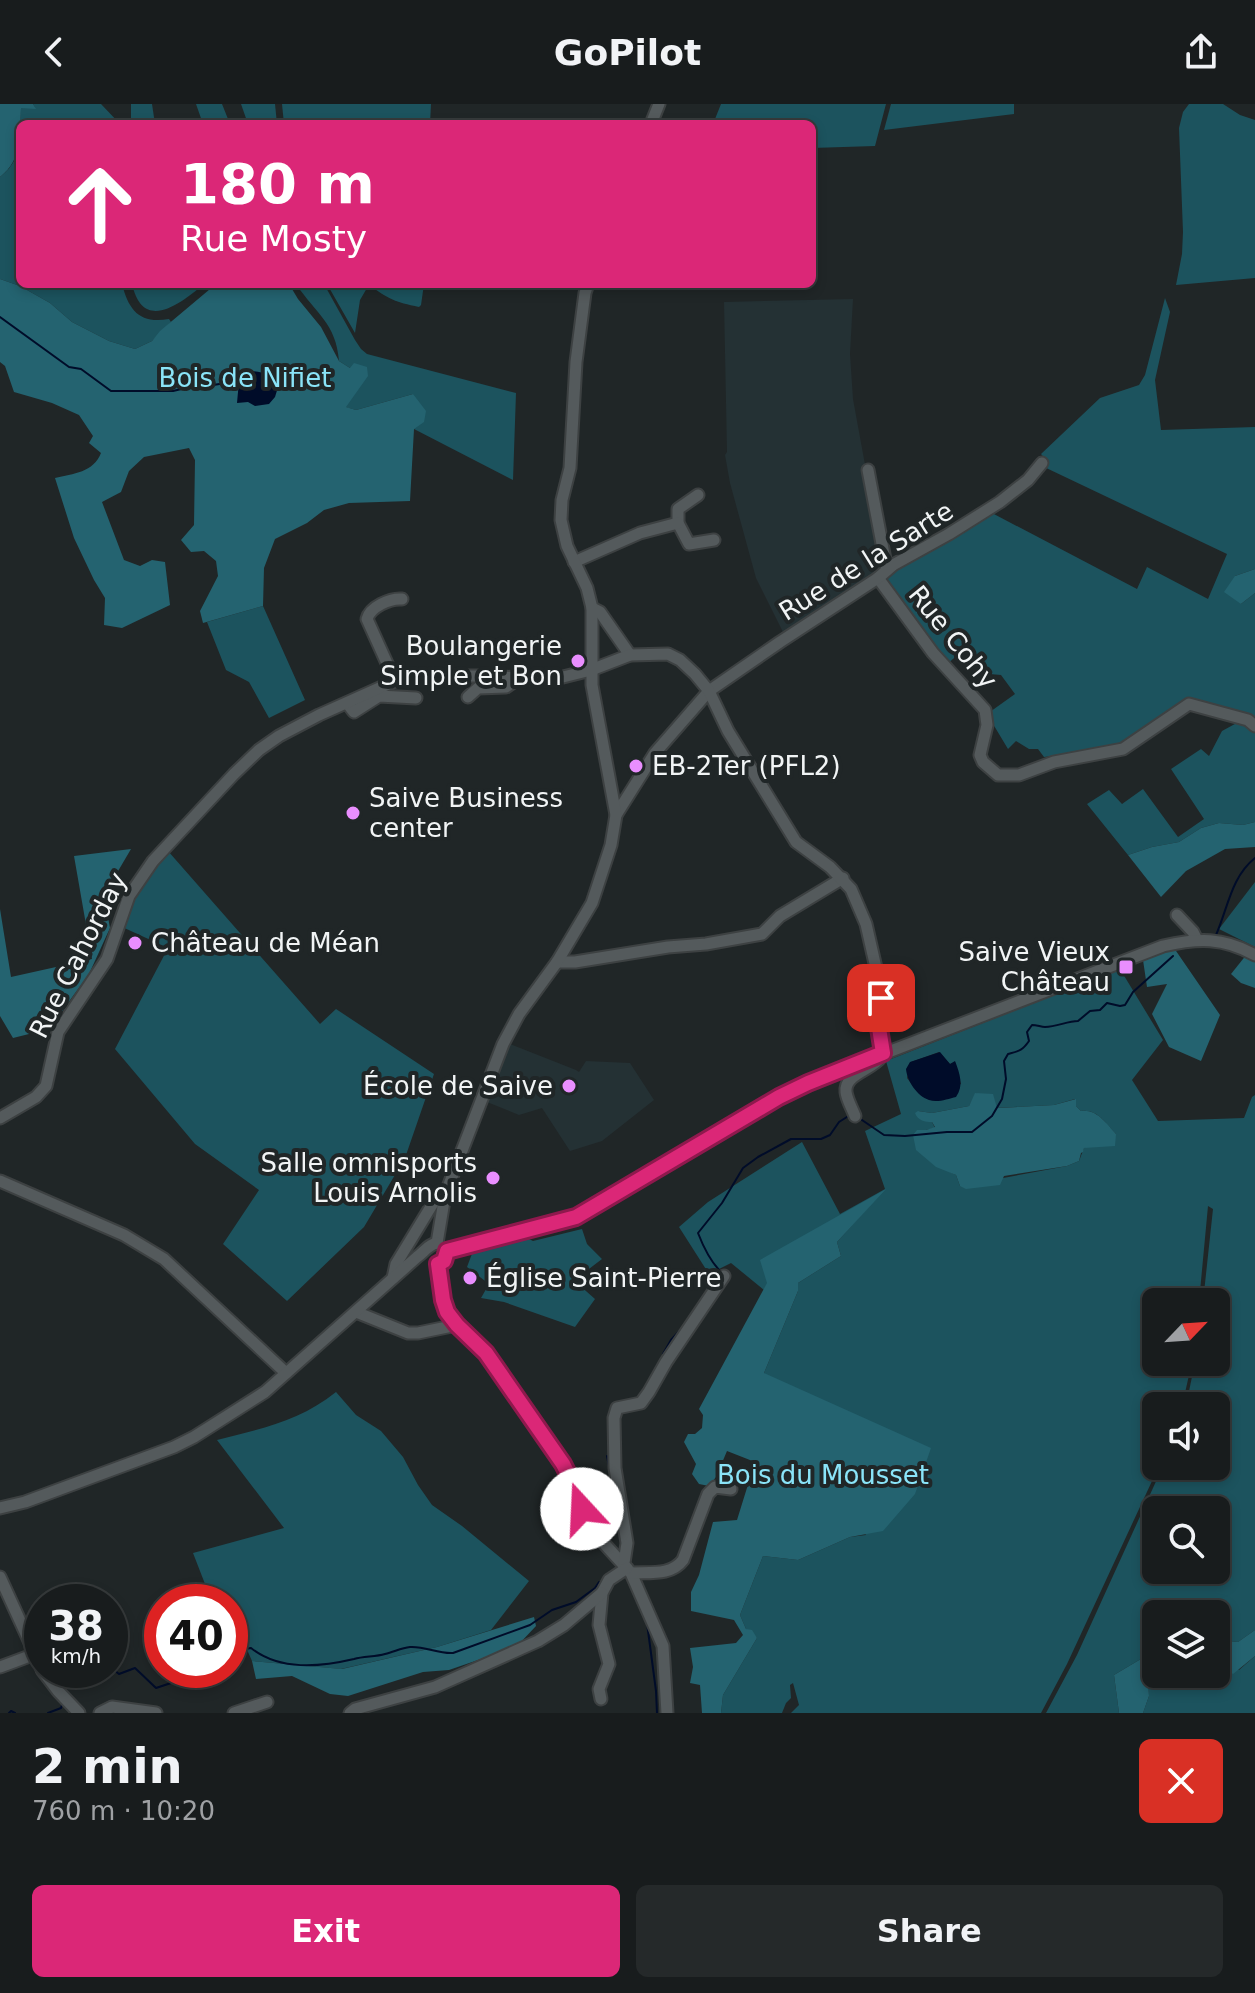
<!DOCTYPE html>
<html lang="en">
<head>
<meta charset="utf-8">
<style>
  body { margin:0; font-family:"DejaVu Sans",sans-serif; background:#25292a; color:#f1f3f6; height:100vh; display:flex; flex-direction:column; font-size:30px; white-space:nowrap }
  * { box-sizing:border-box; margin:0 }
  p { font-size:26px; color:#9fa1a4 }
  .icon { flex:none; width:44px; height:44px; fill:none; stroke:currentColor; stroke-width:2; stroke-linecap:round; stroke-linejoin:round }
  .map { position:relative; height:1609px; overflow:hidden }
  .sheet { display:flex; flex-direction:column; background:#181c1d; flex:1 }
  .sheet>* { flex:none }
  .hud { position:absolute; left:16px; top:16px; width:800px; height:168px; border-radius:12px; box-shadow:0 4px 12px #0003,0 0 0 2px #363a3b; background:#db2777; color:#fff; overflow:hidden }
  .needle { width:52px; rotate:65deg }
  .tools { position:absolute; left:1142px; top:1184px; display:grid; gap:16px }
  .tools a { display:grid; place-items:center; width:88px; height:88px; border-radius:12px; background:#181c1d; box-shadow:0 4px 12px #0003,0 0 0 2px #363a3b; font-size:40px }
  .speed { position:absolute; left:24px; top:1480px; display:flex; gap:16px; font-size:40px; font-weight:700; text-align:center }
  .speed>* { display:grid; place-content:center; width:104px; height:104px; border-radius:50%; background:#181c1d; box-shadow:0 4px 12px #0003,0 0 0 2px #363a3b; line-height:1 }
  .speed small { font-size:20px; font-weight:400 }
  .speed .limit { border:12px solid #d22; background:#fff; color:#111 }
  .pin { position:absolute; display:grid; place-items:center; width:68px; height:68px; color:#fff; margin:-34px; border-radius:16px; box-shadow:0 4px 12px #0006 }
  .me { position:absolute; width:88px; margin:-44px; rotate:340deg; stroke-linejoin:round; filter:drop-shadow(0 0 6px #0008) }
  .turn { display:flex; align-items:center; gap:28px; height:168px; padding:0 32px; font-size:36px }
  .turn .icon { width:104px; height:104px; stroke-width:2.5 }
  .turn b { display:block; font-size:56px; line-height:68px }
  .round { display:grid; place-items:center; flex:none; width:84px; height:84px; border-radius:12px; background:#25292a }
  .summary { display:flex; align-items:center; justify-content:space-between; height:136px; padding:0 32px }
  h1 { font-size:48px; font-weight:700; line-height:60px }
  .button { display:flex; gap:16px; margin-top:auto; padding:16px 32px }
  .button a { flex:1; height:92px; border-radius:12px; background:#db2777; color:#fff; font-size:32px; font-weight:700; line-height:92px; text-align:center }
  .button a+a { background:#25292a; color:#f1f3f6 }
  header { display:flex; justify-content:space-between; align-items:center; height:104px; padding:0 32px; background:#181c1d; font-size:36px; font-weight:700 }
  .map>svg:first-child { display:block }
  .built { fill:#243134 }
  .green { fill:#1c535e; fill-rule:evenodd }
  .forest { fill:#246370 }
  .water { fill:#000c29 }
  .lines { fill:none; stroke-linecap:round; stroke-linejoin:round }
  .stream { stroke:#000c29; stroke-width:2 }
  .minor-casing { stroke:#3d4142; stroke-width:15 }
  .minor { stroke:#545a5c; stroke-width:11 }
  .route-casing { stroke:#8e194d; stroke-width:20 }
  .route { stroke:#db2777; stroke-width:14 }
  .poi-dot { fill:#e98efe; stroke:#202627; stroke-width:3 }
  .labels { text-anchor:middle; stroke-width:8; stroke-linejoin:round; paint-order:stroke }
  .park-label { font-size:26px; fill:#8ae4f8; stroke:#202627 }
  .street-label { font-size:26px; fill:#f1f4f5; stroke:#202627 }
  .poi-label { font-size:26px; fill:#f1f4f5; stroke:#202627; text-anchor:end }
</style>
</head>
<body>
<header><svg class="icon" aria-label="back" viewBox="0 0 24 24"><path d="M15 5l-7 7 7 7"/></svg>GoPilot<svg class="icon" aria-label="share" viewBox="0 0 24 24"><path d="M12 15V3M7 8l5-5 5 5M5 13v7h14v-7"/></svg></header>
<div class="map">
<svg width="1255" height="1609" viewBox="0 0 1255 1609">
  <rect width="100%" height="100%" fill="#202627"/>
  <g class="built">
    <path d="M853,195L850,250L853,295L883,459L882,468L784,530L756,474L730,379L725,351L727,348L724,198Z"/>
    <path d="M510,940L576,966L579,968L586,957L630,959L654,996L602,1037L570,1047L542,1004L519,1011L487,998Z"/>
  </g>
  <g class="green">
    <path d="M33,0H101L120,20H21V4H35Z"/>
    <path d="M131,0H152L155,20H131Z"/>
    <path d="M196,0H222L230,20H203Z"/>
    <path d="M241,0H275L277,20H248Z"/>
    <path d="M282,0H431L430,20H284Z"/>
    <path d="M721,0H886L875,42L812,44V20H713Z"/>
    <path d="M891,0H1014V10L884,26Z"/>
    <path d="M1189,0H1223L1240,11L1255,16V174L1176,181L1182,150L1183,128L1179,24L1183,8Z"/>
    <path d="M20,35V180H122C129,207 140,220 169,215L171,218L152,237L135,245L109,237L72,218L50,199L20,182L0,175V73C14,62 18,51 20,35Z"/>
    <path d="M132,180H204C180,200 143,229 132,180Z"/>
    <path d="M296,180H324L355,236L361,245L367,250L516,289L513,376L414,325L413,290L356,306L345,303L350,264L339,257C336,219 316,210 296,180Z"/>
    <path d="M327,180H362L367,184L360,196L355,229Z"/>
    <path d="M368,180H424L421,201L419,203C395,198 388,195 368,180Z"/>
    <path d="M1165,194L1170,208L1155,276L1161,326L1255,323V465L1235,472L1241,500L1255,489V718L1243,721L1219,719L1201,724L1179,738L1152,743L1128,751L1087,700L1109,686L1122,700L1143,685L1178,733L1204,715L1171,665L1201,645L1209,652L1222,627L1244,615L1193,602L1123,642L1113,645L1044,653L1038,645H1029L1016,637L1008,645L987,610L1015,590L1001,571L990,570L966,544L947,560L886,478V474L890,469L992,409L1137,485L1147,463L1208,495L1227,450L1042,362L1047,357L1041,350L1100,294L1139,281L1145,271Z"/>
    <path d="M263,502L305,596L269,614L249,578L226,566L207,518Z"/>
    <path d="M168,747L320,920L336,905L434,970L405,1054L364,1123L287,1197L223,1140L259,1086L195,1040L115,945L168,844L120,822C133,795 147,768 168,747Z"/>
    <path d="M1255,778V843L1219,825Z"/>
    <path d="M1120,865L1163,936L1132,976L1158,1017L1244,1014L1252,993L1255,991V1526L1238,1538L1216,1536V1510H1156V1546L1114,1571L1119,1609H1046L1077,1551L1163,1362H1216V1302H1186L1195,1258H1216V1198H1203L1213,1105L1208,1102L1199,1198H1156V1258H1192L1182,1302H1156V1362H1159L1067,1560L1041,1609H791L799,1601L793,1579L790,1581L791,1594L786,1599L782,1609H721L723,1591L757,1534L746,1525L740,1511L763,1452L798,1456L850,1433L866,1431L764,1269L798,1187V1179L841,1152L837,1138L883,1087L768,1179L764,1186L731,1159L709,1170L679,1123L708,1098L802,1038L840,1110L885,1085L865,1027L901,1010L886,957ZM939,948L950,960L955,958L961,980L917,987L907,974L911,958ZM976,989L996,1004L1054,1001L1075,995L1076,1002L1081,1007C1098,1005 1105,1019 1116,1030L1084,1044L1079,1057L1067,1062L960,1082L956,1071L948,1067L918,1026H926L935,1024L932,1018L918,1007L932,1009L969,1002ZM1156,1406H1216V1466H1156Z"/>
    <path d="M582,1125L587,1140L602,1155L585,1168L578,1180L595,1195L575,1223L504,1198L481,1194L489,1180L467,1163L473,1147L527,1134L533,1137Z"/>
    <path d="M336,1288L356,1311L381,1327L403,1353L418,1381L432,1401L462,1422L529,1477L491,1526L437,1543L341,1565L252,1557L241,1532L230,1535V1498H212L193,1449L284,1424L217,1336C261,1325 300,1317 336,1288Z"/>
    <path d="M1218,1550L1239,1566L1255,1552V1609H1143L1149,1592L1148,1574L1156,1569V1570H1216V1551Z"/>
  </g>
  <g class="forest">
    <path d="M0,0H33L36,5L21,4C20,30 23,55 0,73Z"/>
    <path d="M0,175L20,182L50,199L72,218L109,237L135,245L152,237L160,227L216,180H289L298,195L321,223L339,257L350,264L354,259L367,263L368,272L346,303L356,306L413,290L426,307L424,318L414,325L410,397L349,399L324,406L307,419L275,435L264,464L263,502L203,519L200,507L218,472L216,457L204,447L191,448L181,436L194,421L195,356L189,344L144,353L129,367L121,388L102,398L124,456L140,462L152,456L165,458L170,501L122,524L104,521L105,494L94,476L74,434L55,374C73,370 94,368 101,349L89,339L93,332L79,311L52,299L14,288L5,262L0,258Z"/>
    <path d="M1255,465V489L1241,500L1224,488L1235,472Z"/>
    <path d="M1255,718V743L1225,745L1186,767L1161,793L1128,751L1152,743L1179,738L1201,724L1219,719L1243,721Z"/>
    <path d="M131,745L104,791L110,824L89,870L49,925L13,934L0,912V805L11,873L92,855L74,752Z"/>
    <path d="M1174,844L1220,911L1201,957L1169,943L1152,910L1167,880L1147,883L1143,856Z"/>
    <path d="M1247,850L1255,855V884L1241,879L1231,870Z"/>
    <path d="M975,989L993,990L997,1004L1054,1001L1076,995V1002L1081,1007C1097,1005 1105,1018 1116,1030L1115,1042L1084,1044L1083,1048L1081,1049L1079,1057L1067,1062L1004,1072L1000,1081L966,1085L960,1082L956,1071L936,1063L916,1046L913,1031L917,1026H926L935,1023L932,1018C925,1018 918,1017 915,1009L918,1007L932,1009L969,1002Z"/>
    <path d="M886,1085L837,1138L841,1152L798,1179V1187L764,1269L931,1344L915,1390L883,1427L850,1433L798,1456L763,1452L740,1511L746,1525L752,1526L757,1534L723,1591L721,1609H702L700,1581L690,1579L693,1563L690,1544L736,1539L743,1531L734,1516L691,1507V1488L699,1471L713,1418L737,1416L755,1358L727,1347L716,1373L709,1382L699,1380L692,1370L696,1360L684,1338L688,1330H695L702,1324L703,1311L699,1305L767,1179L760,1156Z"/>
    <path d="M534,1513L536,1522L519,1540L478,1556L449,1566L423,1568L348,1592L330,1590L292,1572L256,1575L252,1557L342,1565L437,1543Z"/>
    <path d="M1255,1526V1552L1233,1570L1224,1562L1226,1557L1218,1550L1216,1551V1536L1238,1538Z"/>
    <path d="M1156,1546V1569L1148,1575L1149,1592L1143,1609H1119L1114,1571Z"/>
  </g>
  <g class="water">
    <path d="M250,267C263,268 271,270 279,280L275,293L269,300L255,302L248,298L237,299L239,277Z"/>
    <path d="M940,948L950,960L955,957C960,970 964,982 956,993C948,995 937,999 929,996C917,992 907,977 906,965L910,958Z"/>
  </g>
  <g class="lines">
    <g class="stream">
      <path d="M0,213L69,263L81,265L111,287H173L194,282L213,281L239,277"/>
      <path d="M1216,831C1228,804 1231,773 1255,754"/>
      <path d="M859,1014L884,1031L905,1032L947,1028H972L992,1012L1002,995L1006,975L1004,957L1008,950C1019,947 1022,947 1029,937L1027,928L1032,921C1037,921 1041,923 1045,923C1057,923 1067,917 1078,917L1090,907L1100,906L1107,899L1120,902L1125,901L1133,888L1173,852"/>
      <path d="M719,1171V1166C710,1156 703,1142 698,1129L722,1099L743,1064L758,1053L791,1035H821L830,1031L839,1018L850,1011"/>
      <path d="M663,1250L671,1236L684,1222"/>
      <path d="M607,1352L610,1367"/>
      <path d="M605,1432L616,1414V1408"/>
      <path d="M647,1519L656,1587L657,1609"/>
      <path d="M230,1547L251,1544C280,1567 320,1563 354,1555C364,1552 375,1553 385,1550C394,1548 401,1544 410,1543C425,1542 438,1550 453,1549L530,1521L552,1506L576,1498L595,1484L599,1478"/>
      <path d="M110,1563L119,1570L135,1564L156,1584L180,1576L188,1581L216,1571L217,1566"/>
      <path d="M76,1566L93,1577L105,1566"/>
      <path d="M9,1609L11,1607L15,1609"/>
      <path d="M48,1609L61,1604L62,1601"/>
    </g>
    <defs>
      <g id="minor">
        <path d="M651,20L659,0"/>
        <path d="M868,366L887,466"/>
        <path d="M698,391L678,405V419L689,440L714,436"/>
        <path d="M574,458L640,429L678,419"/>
        <path d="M878,474L933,549L985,606L987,621L980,651L983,658L998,671H1019L1054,658L1123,645L1189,600L1248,616L1255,622"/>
        <path d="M592,504L600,508L630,551"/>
        <path d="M395,577L367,515C370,503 390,494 402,495"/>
        <path d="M468,593L478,584L506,583L519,574"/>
        <path d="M347,599L354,608L379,592L416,594"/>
        <path d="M616,711L655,649L709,587L780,538L878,474L893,461L949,430L1000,398L1028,376L1042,359"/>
        <path d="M1177,811L1193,828L1197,836"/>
        <path d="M557,858H575L668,843L706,840L762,830L780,812L843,774"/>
        <path d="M855,1012C852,1004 847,996 846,988C844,970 872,966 881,953"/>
        <path d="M0,1014L36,993L46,982L58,928L107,855L129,792L153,757L234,670L259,646L279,632L319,611L395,577L450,572H486L551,576L591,566L630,551L668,550L680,556L695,570L709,587L728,627L796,738L830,763L851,785L866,820L879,877L881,894L879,924L883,949"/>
        <path d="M0,1077L124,1131L164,1155L286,1269"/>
        <path d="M437,1139L445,1091L503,940L519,910L557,858L592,799L611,741L616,711L592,581V504L587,484L567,442L561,416L562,396L570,364L576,258L585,189L588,180"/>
        <path d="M447,1147L576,1113L762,1003L808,979L1163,842C1198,834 1223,833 1255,851"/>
        <path d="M438,1160L443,1196L447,1208L457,1221L486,1249L563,1360L576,1386L589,1423L631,1469L663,1542L667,1609"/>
        <path d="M393,1174L396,1160L435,1096L445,1091"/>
        <path d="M356,1208L408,1229H418L457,1221"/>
        <path d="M0,1404L25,1398L174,1343L194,1333L265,1288L417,1153C424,1148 429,1140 437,1139"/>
        <path d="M624,1459L627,1439L615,1364L614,1314L617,1304L641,1299L649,1288L666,1258L724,1172"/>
        <path d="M631,1469C650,1468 671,1472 683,1456L708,1390L715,1383L731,1385"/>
        <path d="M0,1473L42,1565"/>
        <path d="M0,1563L35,1550"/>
        <path d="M42,1566L58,1587L79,1609"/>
        <path d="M601,1595L599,1585L609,1560L599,1521L602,1489L609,1476L627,1464"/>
        <path d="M100,1609L112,1603L156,1609"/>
        <path d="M234,1609L267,1598"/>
        <path d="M350,1609L355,1605L435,1583L538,1537L564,1521L602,1489"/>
      </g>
    </defs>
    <use href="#minor" class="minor-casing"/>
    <use href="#minor" class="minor"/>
  </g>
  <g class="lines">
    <defs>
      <path id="route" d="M582,1405L576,1386L563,1360L486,1249L457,1221L447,1208L443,1196L438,1160L444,1157L447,1147L576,1113L779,993L808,979L883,949L879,924L881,894"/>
    </defs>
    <use href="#route" class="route-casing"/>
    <use href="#route" class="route"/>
  </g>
  <g class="poi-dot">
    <circle cx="578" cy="557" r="8"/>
    <circle cx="636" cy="662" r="8"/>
    <circle cx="353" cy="709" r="8"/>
    <circle cx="135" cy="839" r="8"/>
    <rect x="1118" y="855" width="16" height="16" rx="4"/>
    <circle cx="569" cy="982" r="8"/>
    <circle cx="493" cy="1074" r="8"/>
    <circle cx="470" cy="1174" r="8"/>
  </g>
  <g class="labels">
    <g class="park-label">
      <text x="245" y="283">Bois de Nifiet</text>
      <text x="823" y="1380">Bois du Mousset</text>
    </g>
    <g class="street-label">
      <text transform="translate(866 457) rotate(-32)" y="9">Rue de la Sarte</text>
      <text transform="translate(953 533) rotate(51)" y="9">Rue Cohy</text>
      <text transform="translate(78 851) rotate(-63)" y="9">Rue Cahorday</text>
    </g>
    <g class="poi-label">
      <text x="562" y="551">Boulangerie<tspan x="562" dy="30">Simple et Bon</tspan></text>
      <text x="652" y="671" text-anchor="start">EB-2Ter (PFL2)</text>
      <text x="369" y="703" text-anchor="start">Saive Business<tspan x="369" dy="30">center</tspan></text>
      <text x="151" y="848" text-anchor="start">Château de Méan</text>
      <text x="1110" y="857">Saive Vieux<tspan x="1110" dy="30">Château</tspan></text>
      <text x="553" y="991">École de Saive</text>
      <text x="477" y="1068">Salle omnisports<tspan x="477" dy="30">Louis Arnolis</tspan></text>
      <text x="486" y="1183" text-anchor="start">Église Saint-Pierre</text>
    </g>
  </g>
</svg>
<div class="tools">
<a><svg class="needle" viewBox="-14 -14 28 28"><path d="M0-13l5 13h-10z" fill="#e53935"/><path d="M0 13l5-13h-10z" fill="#9fa1a4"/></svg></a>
<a><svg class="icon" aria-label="sound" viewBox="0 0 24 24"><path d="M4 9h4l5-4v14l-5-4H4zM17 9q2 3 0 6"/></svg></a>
<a><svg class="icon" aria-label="search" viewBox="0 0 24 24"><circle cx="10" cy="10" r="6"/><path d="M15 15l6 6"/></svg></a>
<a><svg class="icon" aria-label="layers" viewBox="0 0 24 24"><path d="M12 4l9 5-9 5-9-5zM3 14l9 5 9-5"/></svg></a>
</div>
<div class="speed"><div>38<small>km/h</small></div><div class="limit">40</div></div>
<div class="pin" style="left:881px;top:894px;background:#d93025"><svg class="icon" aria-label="arrive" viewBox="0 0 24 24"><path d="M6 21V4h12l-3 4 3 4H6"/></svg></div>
<svg class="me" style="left:582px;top:1405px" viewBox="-20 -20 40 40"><circle r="19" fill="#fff"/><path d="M0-13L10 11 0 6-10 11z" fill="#db2777"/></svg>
<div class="hud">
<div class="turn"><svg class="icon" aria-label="ahead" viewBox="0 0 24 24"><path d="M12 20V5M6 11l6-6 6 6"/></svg><div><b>180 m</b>Rue Mosty</div></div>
</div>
</div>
<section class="sheet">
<div class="summary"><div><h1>2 min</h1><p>760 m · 10:20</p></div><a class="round" style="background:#d93025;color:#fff"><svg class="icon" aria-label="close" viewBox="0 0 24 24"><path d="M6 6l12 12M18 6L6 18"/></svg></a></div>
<div class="button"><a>Exit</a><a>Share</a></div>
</section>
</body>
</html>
